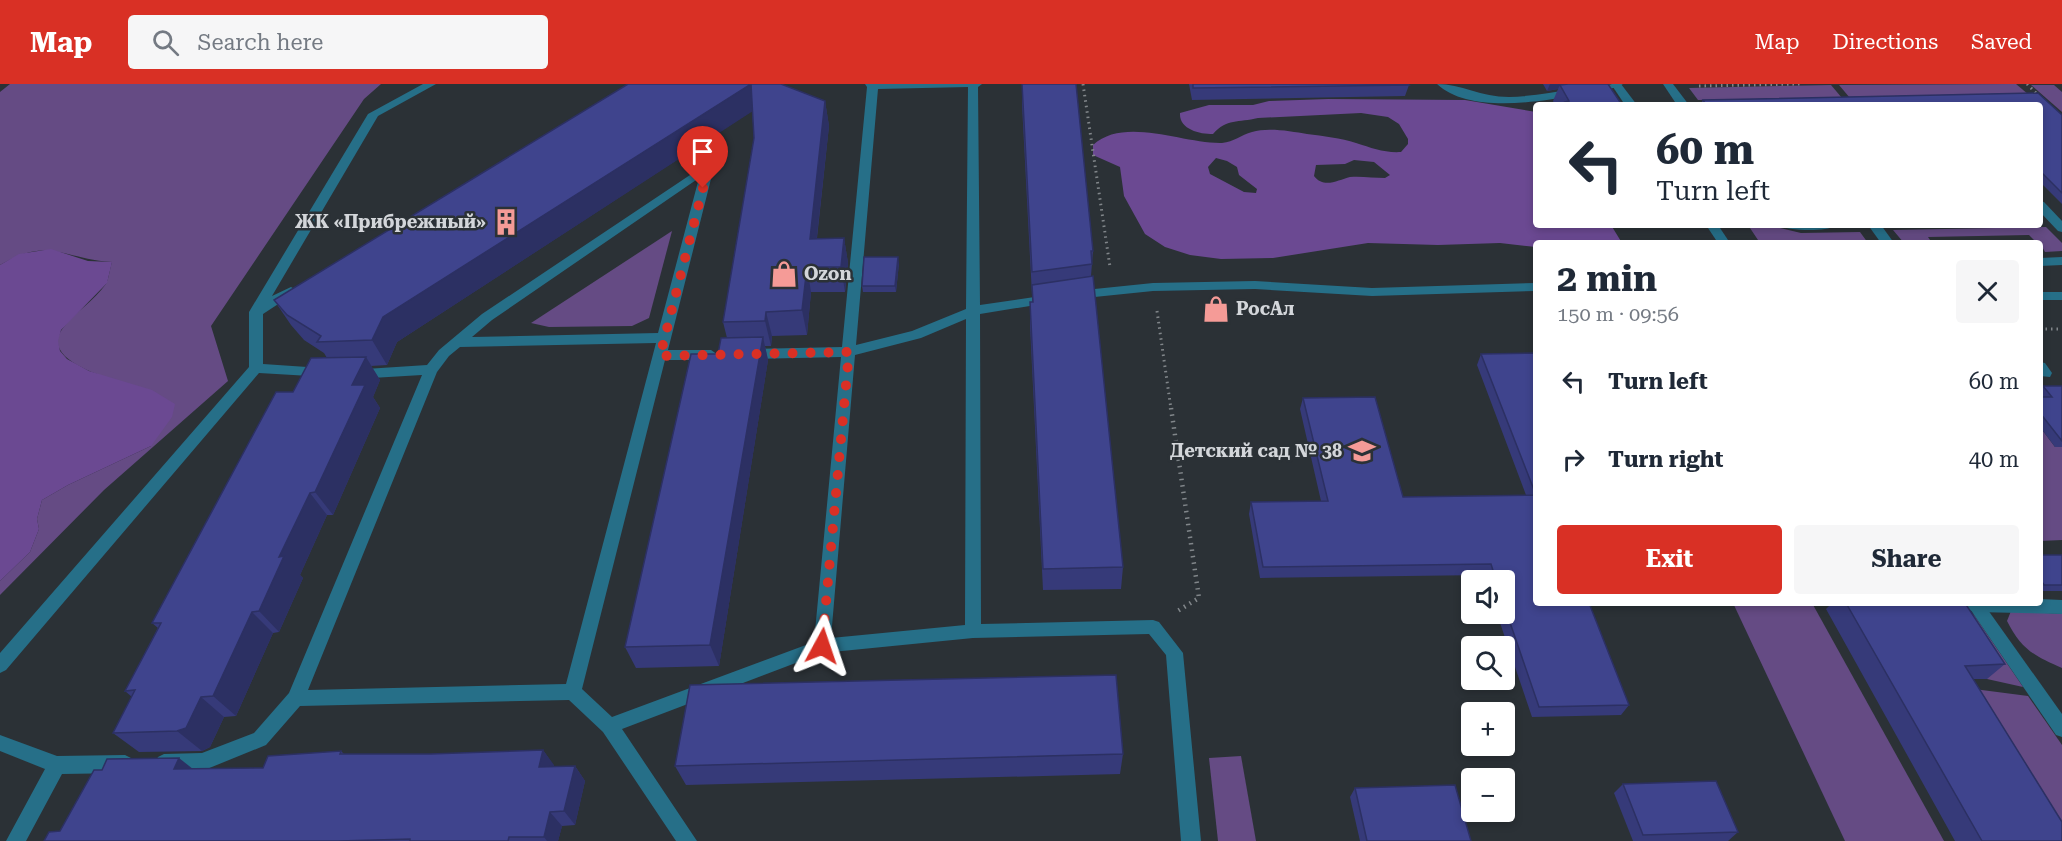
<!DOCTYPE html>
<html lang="en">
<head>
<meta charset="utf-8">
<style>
  body { margin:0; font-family:"Roboto Serif",serif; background:#f6f6f7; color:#1f2937; height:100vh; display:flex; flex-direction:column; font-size:22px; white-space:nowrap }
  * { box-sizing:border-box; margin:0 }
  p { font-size:20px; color:#747a83 }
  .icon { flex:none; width:33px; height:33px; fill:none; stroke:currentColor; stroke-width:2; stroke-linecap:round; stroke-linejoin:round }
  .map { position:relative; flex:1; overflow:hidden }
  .sheet { position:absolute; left:1533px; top:156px; width:510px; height:366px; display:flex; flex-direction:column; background:#fff; border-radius:6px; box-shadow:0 3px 9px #0003 }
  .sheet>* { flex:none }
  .hud { position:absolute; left:1533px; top:18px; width:510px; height:126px; border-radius:6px; box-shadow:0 3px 9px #0003; background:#fff; color:#1f2937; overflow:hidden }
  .controls { position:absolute; left:1461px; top:486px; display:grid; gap:12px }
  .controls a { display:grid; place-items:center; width:54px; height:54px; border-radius:6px; background:#fff; box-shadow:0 3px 9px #0003; font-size:30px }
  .pin { position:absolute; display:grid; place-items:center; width:51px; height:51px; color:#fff; margin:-62px -26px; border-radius:50% 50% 50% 0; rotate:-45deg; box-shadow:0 0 6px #0007 }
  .pin .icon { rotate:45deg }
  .me { position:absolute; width:66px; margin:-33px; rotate:5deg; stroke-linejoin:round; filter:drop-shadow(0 0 4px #0008) }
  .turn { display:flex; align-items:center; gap:21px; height:126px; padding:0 24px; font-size:27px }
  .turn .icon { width:78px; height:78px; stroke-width:2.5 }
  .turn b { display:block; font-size:42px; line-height:51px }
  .round { display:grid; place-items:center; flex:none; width:63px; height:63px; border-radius:6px; background:#f6f6f7 }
  .overview { display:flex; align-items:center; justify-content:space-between; height:102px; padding:0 24px }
  h1 { font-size:36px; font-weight:700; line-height:45px }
  .cta { display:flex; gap:12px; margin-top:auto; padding:12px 24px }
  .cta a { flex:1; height:69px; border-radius:6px; background:#d93025; color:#fff; font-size:24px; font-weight:700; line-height:69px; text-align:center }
  .cta a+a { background:#f6f6f7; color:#1f2937 }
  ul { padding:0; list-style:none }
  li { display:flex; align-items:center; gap:18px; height:78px; padding:0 24px }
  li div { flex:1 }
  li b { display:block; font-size:22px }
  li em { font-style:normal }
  header { display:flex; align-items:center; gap:36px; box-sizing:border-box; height:84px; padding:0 30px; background:#d93025; color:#fff }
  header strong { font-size:28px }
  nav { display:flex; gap:33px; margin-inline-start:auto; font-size:21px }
  .search { width:420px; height:54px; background:#f6f6f7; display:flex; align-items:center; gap:15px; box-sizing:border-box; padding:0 21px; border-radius:6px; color:#747a83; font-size:22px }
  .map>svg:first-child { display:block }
  .green { fill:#654b84 }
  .forest { fill:#6b4992; fill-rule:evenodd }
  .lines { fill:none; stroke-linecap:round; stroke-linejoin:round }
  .path-far1 { stroke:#81868a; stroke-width:3; stroke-dasharray:1.5 4; stroke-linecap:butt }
  .path { stroke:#81868a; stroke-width:4.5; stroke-dasharray:1.5 5; stroke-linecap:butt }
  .service { fill:#266f88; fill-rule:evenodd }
  .minor { fill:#266f88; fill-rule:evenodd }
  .wall { fill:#363a79 }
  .shaded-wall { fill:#2c3063 }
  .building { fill:#3f448d; stroke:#2c3063; stroke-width:1.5 }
  .route { stroke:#d93025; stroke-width:10; stroke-dasharray:0 18 }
  .labels { text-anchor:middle; stroke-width:5; stroke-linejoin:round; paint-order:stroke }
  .poi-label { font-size:18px; font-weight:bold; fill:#d3d6da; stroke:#2b3136; text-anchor:end }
</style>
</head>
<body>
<header>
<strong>Map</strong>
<div class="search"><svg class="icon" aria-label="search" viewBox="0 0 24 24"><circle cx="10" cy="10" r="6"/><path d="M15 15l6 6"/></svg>Search here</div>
<nav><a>Map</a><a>Directions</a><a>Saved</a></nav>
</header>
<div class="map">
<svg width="2062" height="757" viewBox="0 0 2062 757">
  <rect width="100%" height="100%" fill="#2b3136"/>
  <g class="green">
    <path d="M10,0H381L364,15L211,242L228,297L104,406L0,511V497L30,468L39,445L37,435L42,416L68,401L151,362L117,297C99,291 40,274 63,244C75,228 94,217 106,200C109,194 110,184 112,178C63,175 49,152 0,181V8Z"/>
    <path d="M2016,0L2029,11L1850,14L1839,1Z"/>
    <path d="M1831,1L1842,14L1698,16L1689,4Z"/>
    <path d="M2031,1H2054L2062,8V28Z"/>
    <path d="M1748,141H1768L1801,149L1860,148L1868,159H1760Z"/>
    <path d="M2046,143L2062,159V167L2045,168L2040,159H2037L2029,151L1928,153L1932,159H1904L1893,146Z"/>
    <path d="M672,147L649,234L632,242L549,243L531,239Z"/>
    <path d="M2040,343L2055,363H2062V456L2040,457Z"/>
    <path d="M1733,519H1812L1944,757H1845Z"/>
    <path d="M1962,523L1974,531L2023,603L1987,595Z"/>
    <path d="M2011,527L2062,530V584C2034,572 2021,565 2007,537Z"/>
    <path d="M1951,602L2028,612L2062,661V757Z"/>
    <path d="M1241,672L1256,757H1218L1209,674Z"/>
  </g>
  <g class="forest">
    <path d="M1328,15L1465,16L1536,28V141H1611L1622,159H1536V163L1500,159L1438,161L1368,159L1273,174L1221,175L1190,171L1165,163L1145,150L1124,112L1120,83L1093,71V61C1125,32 1183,60 1222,59C1234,58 1241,51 1252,48C1267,43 1291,47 1307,50C1323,52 1341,54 1356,59C1372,64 1384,69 1401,68L1408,60V55L1399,40L1388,33L1361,29L1258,34C1238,39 1227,34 1213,50C1199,50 1179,45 1180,29L1209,21H1253L1269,17ZM1216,74L1227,77L1237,83L1239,91L1257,105L1256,109L1244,108L1210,90L1208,83ZM1354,76L1374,78L1390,91L1385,94C1374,94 1361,92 1350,93C1338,96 1324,105 1314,92L1316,81L1345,80Z"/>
    <path d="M51,165L88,177L112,178L107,199L61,246L58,257L60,267L67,275L89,287L152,306L175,320L172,333L151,362L68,401L42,416L37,435L39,445L30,468L0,497V181L19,170Z"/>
  </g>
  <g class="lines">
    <g class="path-far1">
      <path d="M1083,0L1110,183"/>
      <path d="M2027,0L2039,12"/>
      <path d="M1699,2L1800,0"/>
      <path d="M1905,142L1934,141"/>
      <path d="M1157,227L1171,325"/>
      <path d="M2040,245H2062"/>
    </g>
    <path class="path" d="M1171,324L1199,514L1176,528"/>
    <g class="service">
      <path d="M423,0H436L378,32L272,212L291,203L298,207L263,230V280L322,284L329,289L327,293L259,289L6,586L0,589V569L249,283V228L368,30Z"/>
      <path d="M865,0H982L978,3L980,221L1048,211L1055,215L1048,219L980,230L981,540L1153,536L1159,538L1183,569L1201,757H1181L1166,571L1149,550L973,554L822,569L622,645L697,757H676L603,648L569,616L300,622L266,661L202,687L164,688L158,685L155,679L158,673L164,670L202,669L254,649L289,609L422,291L355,295L348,290L350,286L427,281L439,266L482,230L708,79L714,83L668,266H711L718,271L711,276H665L582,605L612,633L814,558L841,273L747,275L740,270L747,265L842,263L867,3ZM968,3L966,225L912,247L856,261L878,5ZM699,94L658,249L472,253L492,236ZM966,235L965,541L831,554L855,271L921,254ZM656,259L566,600L308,606L437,288L449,272L460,263Z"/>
      <path d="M1437,0C1461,0 1481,13 1509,13C1548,12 1585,0 1623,0L1618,3C1571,12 1475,36 1437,0Z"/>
      <path d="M1663,0H1673L1689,21H1677Z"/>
      <path d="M2040,117L2044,118L2062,137V148L2058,147L2040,128Z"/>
      <path d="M1779,141H1834V142C1828,148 1785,147 1779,141Z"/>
      <path d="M1868,141H1881L1894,159H1881Z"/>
      <path d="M2062,173V181L2040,182V174Z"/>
      <path d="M1255,197L1372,204L1536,199V207L1372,212L1255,205L1153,207L1075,215L1068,211L1075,207L1153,199Z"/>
      <rect x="2040" y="208" width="22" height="8"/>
      <path d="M2040,278L2045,279L2052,289L2050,293L2040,292Z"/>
      <path d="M2040,515L2062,516V530L1975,528L1969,526L1967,521L1968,519H2040Z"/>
      <path d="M0,651L57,672L125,671L131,674L134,680L131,686L125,689L62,690L26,757H6L45,685L0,667Z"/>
    </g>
    <g class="minor">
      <path d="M1611,0H1621L1637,21H1625Z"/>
      <path d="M1706,141H1718L1730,159H1718Z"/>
      <path d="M1966,519H1983L2062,630V653L2056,651Z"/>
    </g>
  </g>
  <g class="wall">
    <path d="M628,0L825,17L829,42L817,154H844L848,179L845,208H811L807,251L772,252L771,262H765L768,276L719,582L636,584L625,563L718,270L727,254L723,238L754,54L752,27L397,258L387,281L371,282L380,296L373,313L380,324L333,431H327L300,491L303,494L279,548L273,549L236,632L224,633L210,663L202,667L139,668L113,649L132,613L125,607L158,544L152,539L327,274L324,269L304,256L291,241L274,216Z"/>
    <path d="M1022,0L1093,167L1091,192L1123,483L1121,505L1043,506L1030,242V218H1032V211L1022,21Z"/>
    <path d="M1189,0H1408L1409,1L1405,12L1192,16Z"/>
    <path d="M1543,0H1608L1622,21H1555L1553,17L1558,5L1547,7Z"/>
    <path d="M2038,9L2062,31V120L2040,98V21H1700L1703,16Z"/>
    <path d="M899,179L896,208H863L862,202Z"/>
    <path d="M1536,269V519L1629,621L1621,631L1532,633L1497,530H1504V496H1487L1485,491L1260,494L1249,430L1251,418L1321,417L1300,325L1303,314L1403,413L1526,411L1477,281L1481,270Z"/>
    <path d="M2043,302H2062V363H2055L2040,343V313H2041L2040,311V305Z"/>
    <rect x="2040" y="471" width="22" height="36"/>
    <path d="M1832,519H1846L2005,580L1987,595H1973L2062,757H1955L1826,525Z"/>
    <path d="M543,666L554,682H575L585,697L575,741L562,742L558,757H44L60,747L102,686L263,684L341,667L344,670H430Z"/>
    <path d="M1123,670L1120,690L686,701L675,682Z"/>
    <path d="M1623,700L1738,748L1728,757H1633L1614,709Z"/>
    <path d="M1355,704L1471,757H1360L1350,713Z"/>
  </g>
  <g class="shaded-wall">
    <path d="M748,0H766L756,25L397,258L387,281L372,256L383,233Z"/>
    <path d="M1550,0H1591L1560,1L1558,5L1547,7Z"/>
    <path d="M825,17L829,42L814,179L810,155Z"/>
    <path d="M844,154L848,179L845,208L841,183Z"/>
    <path d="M898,173L899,179L896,208L895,202Z"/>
    <path d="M807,183L811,208L807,251L802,226Z"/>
    <path d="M766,228L772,252L771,262L765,237Z"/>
    <path d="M763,253L768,276L719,582L710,561Z"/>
    <path d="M366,273L380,296L373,313L380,324L333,431L315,408L352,301Z"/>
    <path d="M310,409L327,431L300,491L303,494L279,548L259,527L279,473Z"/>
    <path d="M252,528L273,549L236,632L213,612Z"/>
    <path d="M201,613L224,633L210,663L202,667L177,647Z"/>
    <path d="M543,666L554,681L550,698L539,683Z"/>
    <path d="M179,674L198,689L174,685Z"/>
    <path d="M575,682L585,697L575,741L564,727Z"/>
    <path d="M550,728L562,742L558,757H547L544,753Z"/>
  </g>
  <g class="building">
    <path d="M628,0H781L825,17L810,155L844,154L841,183H807L802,226L766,228L765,237L723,238L754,54L751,0L383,233L372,256L317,258L321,252L287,231L274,216Z"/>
    <path d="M1022,0H1076L1093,167H1091L1092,180L1032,188Z"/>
    <path d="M1193,0H1408L1409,1L1193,4Z"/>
    <path d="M1568,0H1608L1622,21H1568L1565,18L1569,17L1560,1Z"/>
    <path d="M2038,9L2062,31V109L2040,87V21H1706L1703,16Z"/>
    <path d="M864,173H898L895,202H862Z"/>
    <path d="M1093,192L1123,483L1043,485L1030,218H1033L1032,201Z"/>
    <path d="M763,253L710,561L625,563L691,270H718L721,254Z"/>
    <path d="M1536,269V519H1589L1629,621L1539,623L1504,521V496H1496L1491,480L1263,483L1251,418L1328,417L1303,314L1375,313L1403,413L1536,411L1481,270Z"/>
    <path d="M366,273L352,301H365L315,408L310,409L279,473L284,472L259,527L252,528L213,612L201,613L186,644L177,647L113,649L135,606L125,607L161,539H152L276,308H293L311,274Z"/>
    <path d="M2043,302H2062V357L2040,329V313H2052Z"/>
    <path d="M2040,471H2062V501H2044L2040,495Z"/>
    <path d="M1846,519H1965L2005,580L1965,582L2062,738V757H1982Z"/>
    <path d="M1116,591L1123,670L675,682L690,601Z"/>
    <path d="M543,666L539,683L575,682L564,727L550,728L544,753H509L508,757H410V755L339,757H44L49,748L60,747L94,686H102L107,675L179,674L174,685L263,684L268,672L341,667L340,670H430Z"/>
    <path d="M1716,697L1738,748L1643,751L1623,700Z"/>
    <path d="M1455,701L1471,757H1367L1355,704Z"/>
  </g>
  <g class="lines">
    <path class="route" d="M703,104L660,272L849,268L822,562"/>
  </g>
  <defs>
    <symbol id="building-bare" viewBox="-9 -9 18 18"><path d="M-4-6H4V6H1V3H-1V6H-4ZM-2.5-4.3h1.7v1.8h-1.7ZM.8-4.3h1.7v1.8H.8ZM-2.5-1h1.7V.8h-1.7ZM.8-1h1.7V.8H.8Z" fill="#f59b97" stroke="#2b3136" stroke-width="2.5" paint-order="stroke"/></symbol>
    <symbol id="shop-bare" viewBox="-9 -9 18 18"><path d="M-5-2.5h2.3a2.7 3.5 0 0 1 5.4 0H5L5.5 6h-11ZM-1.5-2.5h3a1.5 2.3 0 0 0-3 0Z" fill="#f59b97" stroke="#2b3136" stroke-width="2.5" paint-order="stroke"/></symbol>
    <symbol id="school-bare" viewBox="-9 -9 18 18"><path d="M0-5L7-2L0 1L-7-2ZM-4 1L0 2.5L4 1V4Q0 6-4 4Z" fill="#f59b97" stroke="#2b3136" stroke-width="2.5" paint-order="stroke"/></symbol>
  </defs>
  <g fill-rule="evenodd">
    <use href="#building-bare" x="487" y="119" width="38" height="38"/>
    <use href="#shop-bare" x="765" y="171" width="38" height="38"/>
    <use href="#shop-bare" x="1197" y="206" width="38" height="38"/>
    <use href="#school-bare" x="1343" y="348" width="38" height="38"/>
  </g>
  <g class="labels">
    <g class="poi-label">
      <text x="486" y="144">ЖК «Прибрежный»</text>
      <text x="804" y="196" text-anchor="start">Ozon</text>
      <text x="1236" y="231" text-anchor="start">РосАл</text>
      <text x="1342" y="373">Детский сад № 38</text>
    </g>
  </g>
</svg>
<div class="controls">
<a><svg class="icon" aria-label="sound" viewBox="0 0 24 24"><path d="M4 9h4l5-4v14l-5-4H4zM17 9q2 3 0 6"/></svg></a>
<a><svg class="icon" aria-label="search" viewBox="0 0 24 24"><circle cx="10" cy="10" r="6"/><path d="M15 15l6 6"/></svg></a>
<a>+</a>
<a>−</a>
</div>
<div class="pin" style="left:703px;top:104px;background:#d93025"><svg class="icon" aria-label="arrive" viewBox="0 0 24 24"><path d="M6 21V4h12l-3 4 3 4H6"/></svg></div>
<svg class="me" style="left:822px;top:562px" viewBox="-20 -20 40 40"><path d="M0-17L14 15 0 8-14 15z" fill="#d93025" stroke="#fff" stroke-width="4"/></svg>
<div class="hud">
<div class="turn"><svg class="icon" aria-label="left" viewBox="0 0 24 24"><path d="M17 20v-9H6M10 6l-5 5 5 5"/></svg><div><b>60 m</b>Turn left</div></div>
</div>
<section class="sheet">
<div class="overview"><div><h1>2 min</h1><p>150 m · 09:56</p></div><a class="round"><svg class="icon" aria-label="close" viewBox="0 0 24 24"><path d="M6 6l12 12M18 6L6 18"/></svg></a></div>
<ul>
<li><svg class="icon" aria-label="left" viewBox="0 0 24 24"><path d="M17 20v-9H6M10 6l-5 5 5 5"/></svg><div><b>Turn left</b></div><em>60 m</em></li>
<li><svg class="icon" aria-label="right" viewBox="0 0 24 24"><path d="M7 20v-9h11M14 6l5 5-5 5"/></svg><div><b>Turn right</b></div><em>40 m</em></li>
</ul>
<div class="cta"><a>Exit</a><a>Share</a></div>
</section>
</div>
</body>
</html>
